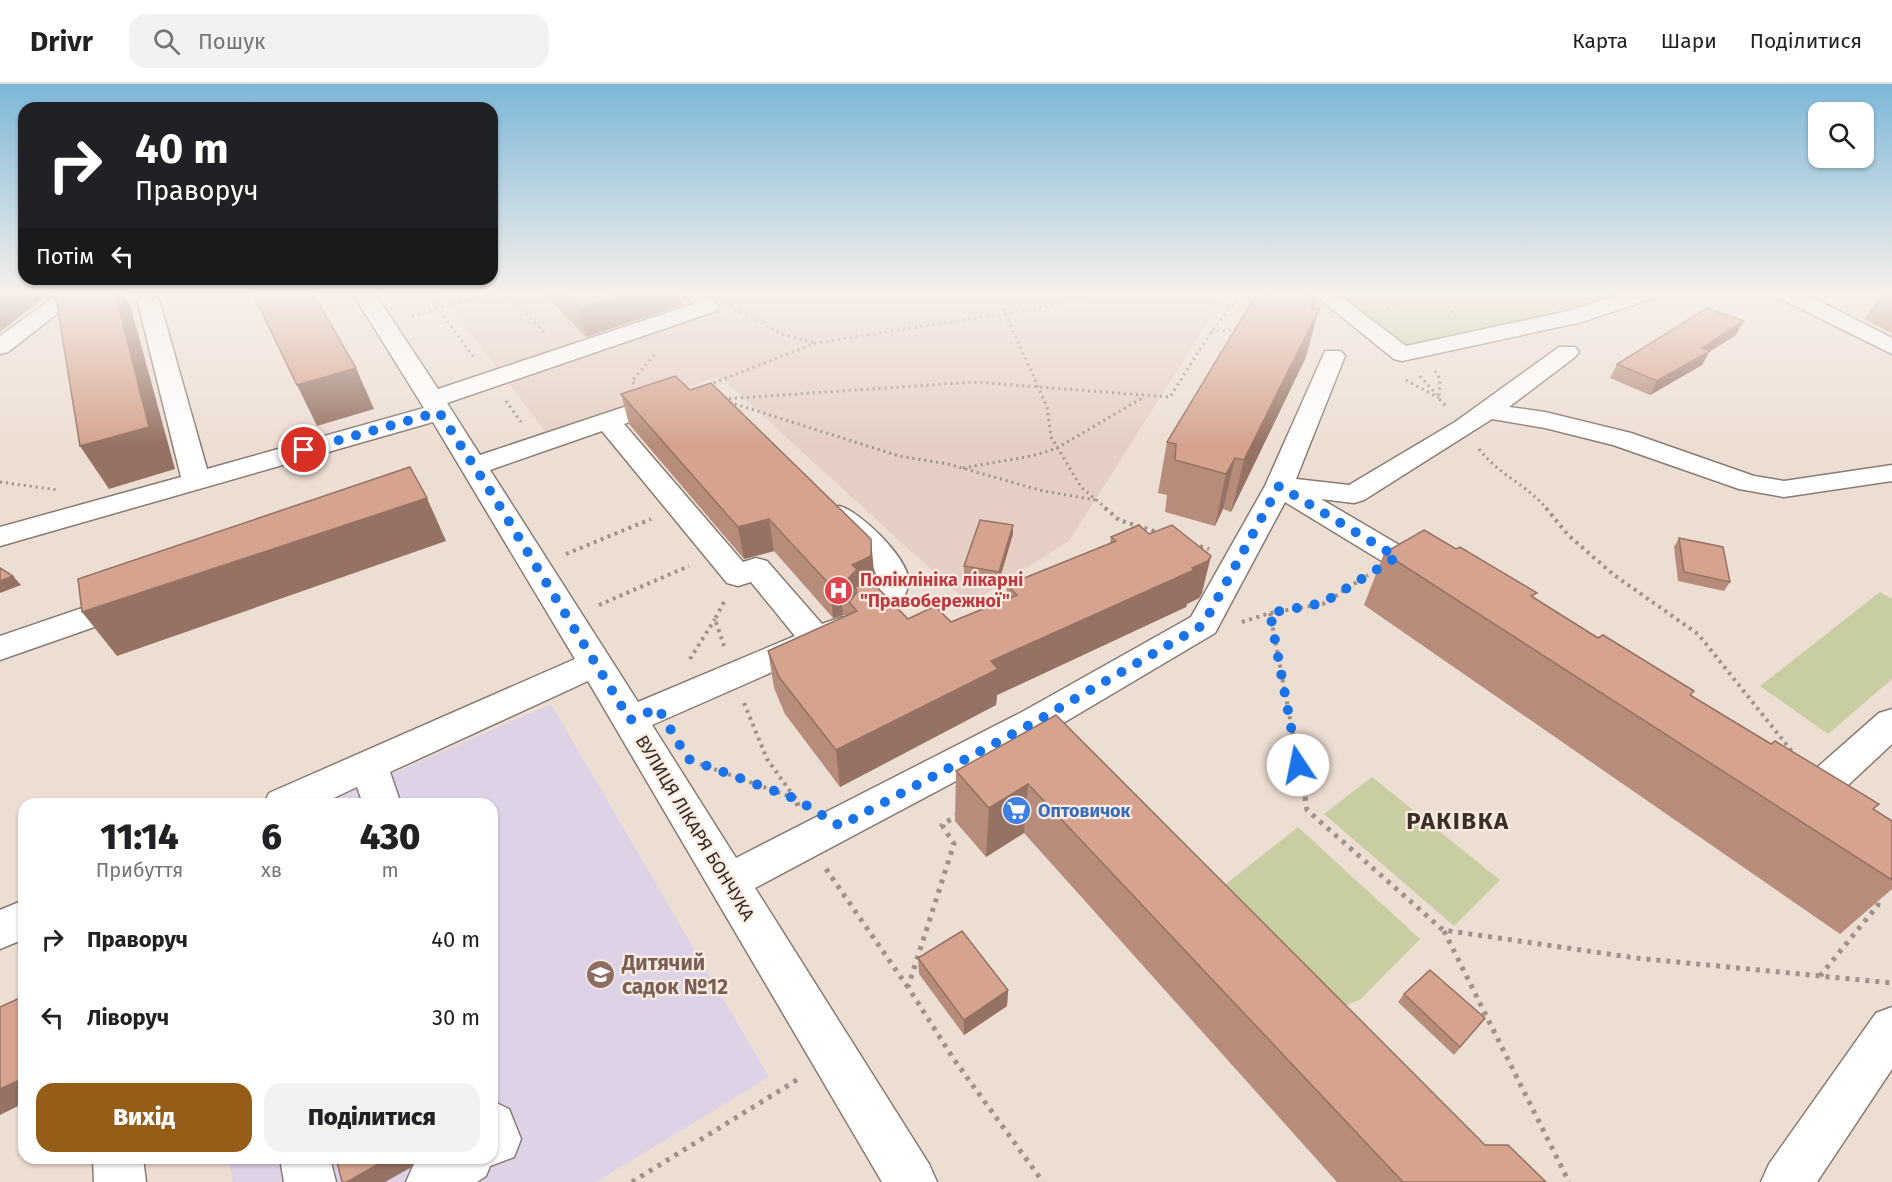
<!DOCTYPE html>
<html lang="uk">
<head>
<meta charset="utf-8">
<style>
  body { margin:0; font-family:"Fira Sans",sans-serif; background:#f2f2f2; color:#202124; height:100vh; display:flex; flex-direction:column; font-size:22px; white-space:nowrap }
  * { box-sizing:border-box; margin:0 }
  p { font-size:20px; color:#757577 }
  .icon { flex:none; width:33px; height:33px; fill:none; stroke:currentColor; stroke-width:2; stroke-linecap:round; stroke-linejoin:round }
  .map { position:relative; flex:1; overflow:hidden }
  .drawer { position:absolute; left:18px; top:714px; width:480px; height:366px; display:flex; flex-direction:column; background:#fff; border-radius:18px; box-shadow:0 2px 4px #0004 }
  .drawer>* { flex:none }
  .hud { position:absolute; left:18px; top:18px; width:480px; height:183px; border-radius:18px; box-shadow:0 2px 4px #0004; background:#202124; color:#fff; overflow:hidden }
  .tools { position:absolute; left:1808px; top:18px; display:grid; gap:12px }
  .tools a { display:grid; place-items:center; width:66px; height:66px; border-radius:12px; background:#fff; box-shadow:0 2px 4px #0004; font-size:30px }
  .pin { position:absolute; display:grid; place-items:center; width:51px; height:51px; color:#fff; margin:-26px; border:3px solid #fff; border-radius:50%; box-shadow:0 2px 6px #0007 }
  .me { position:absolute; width:66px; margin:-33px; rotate:349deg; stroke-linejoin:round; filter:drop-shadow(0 0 4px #0008) }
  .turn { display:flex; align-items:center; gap:21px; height:126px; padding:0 18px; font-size:27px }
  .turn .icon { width:78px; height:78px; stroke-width:2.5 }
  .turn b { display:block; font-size:42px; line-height:51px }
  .then { display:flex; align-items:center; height:57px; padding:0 18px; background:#0003; gap:12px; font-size:22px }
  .eta { display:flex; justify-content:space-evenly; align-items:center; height:102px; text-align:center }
  .eta b { font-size:36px; font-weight:800; line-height:42px }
  .primary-button { display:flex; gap:12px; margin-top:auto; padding:12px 18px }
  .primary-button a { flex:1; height:69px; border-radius:18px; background:#955d17; color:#fff; font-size:24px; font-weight:800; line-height:69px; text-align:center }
  .primary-button a+a { background:#f2f2f2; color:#202124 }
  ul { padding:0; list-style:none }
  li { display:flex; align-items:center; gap:18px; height:78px; padding:0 18px }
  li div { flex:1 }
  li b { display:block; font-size:22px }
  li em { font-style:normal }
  header { display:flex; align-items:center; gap:36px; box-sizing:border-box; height:84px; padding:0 30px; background:#fff; border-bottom:2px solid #e0e0e0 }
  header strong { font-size:28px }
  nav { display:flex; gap:33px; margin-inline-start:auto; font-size:21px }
  .search { width:420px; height:54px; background:#f2f2f2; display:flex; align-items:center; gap:15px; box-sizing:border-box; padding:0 21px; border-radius:18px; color:#757577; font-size:22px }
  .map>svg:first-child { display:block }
  .education { fill:#ded2e6 }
  .medical { fill:#e5cfc4 }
  .green { fill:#c9cda2 }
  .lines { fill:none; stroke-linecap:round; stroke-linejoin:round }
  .minor-casing { stroke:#887b71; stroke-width:3 }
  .path-far2 { stroke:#9e928a; stroke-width:3; stroke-dasharray:2 4; stroke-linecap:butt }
  .path-far1 { stroke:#9e928a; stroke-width:4; stroke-dasharray:3 4.5; stroke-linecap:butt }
  .path { stroke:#9e928a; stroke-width:5; stroke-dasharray:4 6; stroke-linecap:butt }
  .minor { fill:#fff; fill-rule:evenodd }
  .wall { fill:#b78c7a }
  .shaded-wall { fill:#957263 }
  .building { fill:#d5a38e; stroke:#957263; stroke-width:1.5 }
  .route { stroke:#1a73e8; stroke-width:10; stroke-dasharray:0 18 }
  .labels { text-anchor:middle; stroke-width:4.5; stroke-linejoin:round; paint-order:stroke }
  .health-label { font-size:18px; font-weight:bold; fill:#be3a42; stroke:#fbebe0; text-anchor:start }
  .shop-label { font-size:18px; font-weight:bold; fill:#366cbe; stroke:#fbebe0; text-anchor:start }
  .street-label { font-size:18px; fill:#322c28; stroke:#fbebe0 }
  .near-education-label { font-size:21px; font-weight:bold; fill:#785e54; stroke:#fbebe0; text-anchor:start }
  .district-label { font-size:24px; font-weight:bold; letter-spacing:1.5px; fill:#3b3027; stroke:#fbebe0 }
</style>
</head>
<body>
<header>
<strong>Drivr</strong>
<div class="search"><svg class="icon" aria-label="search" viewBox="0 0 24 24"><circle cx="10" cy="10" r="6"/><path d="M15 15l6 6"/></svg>Пошук</div>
<nav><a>Карта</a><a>Шари</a><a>Поділитися</a></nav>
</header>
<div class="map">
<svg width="1892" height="1098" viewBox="0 0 1892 1098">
  <rect width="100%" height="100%" fill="#edded3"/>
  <path class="education" d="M551,620L769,993L596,1098H233L228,1074H492V720H323Z"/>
  <path class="medical" d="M439,208H1227L1069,457L969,520L719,292L548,351Z"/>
  <g class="green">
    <path d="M1329,208H1659L1400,263Z"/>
    <path d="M1880,508L1892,515V595L1828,650L1760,602Z"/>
    <path d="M1372,693L1500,796L1454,842L1324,730Z"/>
    <path d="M1298,743L1420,855L1361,915L1347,921L1332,918L1216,808Z"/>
  </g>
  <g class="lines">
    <defs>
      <g id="minor">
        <path d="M61,208H85L8,268L0,270V252Z"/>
        <path d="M352,208H374L438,305L693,220L682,208H705L719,222L716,227L447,319L480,371L669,308L678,311L682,316L678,321L624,340L743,478L756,474L767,477L822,540L842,533L854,536L858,544L854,552L652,641L736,774L1022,628L1191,533L1265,402L1325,267H1341L1345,272L1296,395L1349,401L1455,338L1559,263H1575L1579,268L1575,273L1509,323L1545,328L1631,349L1754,392L1784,397L1892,381V397L1784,413L1739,405L1613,361L1545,344L1492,335L1364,416L1354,419L1321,415L1435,482L1440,489L1435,496L1424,499L1413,496L1285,418L1215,549L1048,648L755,804L929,1080L937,1098H882L588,597L390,688L401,720H363L357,703L321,720H264L269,709L575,575L433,338L0,462V443L181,393L138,219L141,214H157L160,219L207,385L424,324ZM602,347L727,499L738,502L751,498L795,552L638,618L490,386Z"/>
        <path d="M1311,208H1335L1406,262L1568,227L1628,208H1659L1656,213L1582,238L1402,277L1394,275Z"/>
        <path d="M1774,208H1801L1892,254V270L1777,213Z"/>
        <path d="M839,422C860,427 904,471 908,493C910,506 901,521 891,529C879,538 872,541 858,537L853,529C858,520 872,515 876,506C887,479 837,450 824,431L829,425Z"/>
        <path d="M129,508L140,511L145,519L140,527L0,576V552Z"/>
        <path d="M1892,625V660L1815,732L1801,737L1787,732L1782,721L1787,710L1879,629Z"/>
        <path d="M24,816V855L0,865V826Z"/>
        <path d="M1892,923V985L1817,1098H1761L1769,1080L1876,929Z"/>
        <path d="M492,1017L509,1025L521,1055L514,1073L490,1082L486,1092L477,1098H406L414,1080L423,1074H492Z"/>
        <path d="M93,1074H143L146,1098H94Z"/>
        <path d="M280,1074H330L336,1098H284Z"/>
      </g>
    </defs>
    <use href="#minor" class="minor-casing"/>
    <g class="path-far2">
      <path d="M426,208L475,275"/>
      <path d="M505,208L546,250"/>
      <path d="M996,208L1047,323L1051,353L1081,403L1107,425"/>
      <path d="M1863,208L1892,215"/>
      <path d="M1388,225L1422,208"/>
      <path d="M734,227L745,229L781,250L815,259"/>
      <path d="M412,232L495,208"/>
      <path d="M1448,233L1468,208"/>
      <path d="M1211,248L1239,245"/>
      <path d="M1435,287L1440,295L1439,315L1447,323"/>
      <path d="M1420,292L1437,311"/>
      <path d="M1406,296L1439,314"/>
      <path d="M634,300L632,297L656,269"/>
      <path d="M708,301L816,259L1039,224L1100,208"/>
      <path d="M723,315L974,298L1170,313L1211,248L1244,208"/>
      <path d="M506,317L521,338"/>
      <path d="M729,318L899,372L948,380L1043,407L1096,416"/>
      <path d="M1479,365C1500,392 1526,400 1547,425"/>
      <path d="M963,384L1032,372L1057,364L1144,313"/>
      <path d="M0,398L58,406"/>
    </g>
    <g class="path-far1">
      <path d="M1105,424L1119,436L1157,448"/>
      <path d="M1546,424L1568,451L1614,491L1698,550L1794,670"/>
      <path d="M1193,460L1209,465"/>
      <path d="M566,470L651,435"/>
      <path d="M724,518L715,535L724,562"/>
      <path d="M599,521L689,482"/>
      <path d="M1270,529L1305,714"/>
      <path d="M1242,538L1270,529L1323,520L1368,491"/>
      <path d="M690,575L715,535"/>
      <path d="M744,619L767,675L795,714"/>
      <path d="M700,680L794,714"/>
    </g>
    <g class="path">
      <path d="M790,713L796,715L798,722"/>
      <path d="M794,713L796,715"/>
      <path d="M1305,713L1307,726L1443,846L1636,874L1892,899"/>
      <path d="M959,730L942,741L954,760L908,903L953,974L1043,1098"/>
      <path d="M826,785L907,902"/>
      <path d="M1444,847L1569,1098"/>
      <path d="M1820,892L1878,821V814"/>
      <path d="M632,1098L800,994"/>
    </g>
    <use href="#minor" class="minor"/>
  </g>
  <g class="wall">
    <path d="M542,208H679L682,221L586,253Z"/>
    <path d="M1883,208H1892V249L1864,235Z"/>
    <path d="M1314,224L1306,273L1231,428L1223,425L1215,442L1165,428L1167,411L1158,409L1167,358Z"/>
    <path d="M1736,251L1709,268L1702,281L1650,311L1610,294L1617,280Z"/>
    <path d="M621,310L874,488L873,502L908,535L951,538L1006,516L1007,501L1110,460L1111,453L1202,509L1199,514L1187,520L1186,523L997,611L996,621L840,703L785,630L774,604L768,567L846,532L843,531L833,534L774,467L744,475L629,340Z"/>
    <path d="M1013,441V450L999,497L964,491V482Z"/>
    <path d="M1679,454L1730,498L1724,507L1678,497L1674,463Z"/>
    <path d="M1384,469L1534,514L1892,737V805L1840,850L1364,521Z"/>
    <path d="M1056,631L1485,1061L1546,1098H1337L1024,749L986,773L955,737L956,687Z"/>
    <path d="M918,874L1008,906L1007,922L964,951L919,890Z"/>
    <path d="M1404,910L1485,934L1454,971L1398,918Z"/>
  </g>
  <g class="shaded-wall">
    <path d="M0,208H51L0,248Z"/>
    <path d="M115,208H122L131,224L175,385L109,405L80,362Z"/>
    <path d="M630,208H679L682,221L586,253L578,224Z"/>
    <path d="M1317,212L1308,248L1319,225L1306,273L1231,428L1244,376L1311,224Z"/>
    <path d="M1744,237L1736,251L1709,268L1702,281L1650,311L1657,297L1702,264Z"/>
    <path d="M356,284L374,325L317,342L297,301Z"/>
    <path d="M1235,374L1223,425L1215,442L1226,390Z"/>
    <path d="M427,414L446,457L117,572L82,528Z"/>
    <path d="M769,435L774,467L744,475L738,443Z"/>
    <path d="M1013,441V450L999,497V488Z"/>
    <path d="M871,455L874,488L873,504L857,508L855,502L857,521L852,522L850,501L848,495L852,481Z"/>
    <path d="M1211,472L1202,509L1199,514L1187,520L1186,523L997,611L996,621L840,703L836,666L991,577L1192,484Z"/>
    <path d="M13,492L21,501L0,509V497Z"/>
    <path d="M839,498L843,531L833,534L830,501Z"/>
    <path d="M1028,700L1024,749L986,773L989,724Z"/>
    <path d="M1008,906L1007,922L964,951V936Z"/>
    <path d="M24,994V1019L0,1031V1005Z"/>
    <path d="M389,1074H420L410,1084L385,1098H347Z"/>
  </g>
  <g class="building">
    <path d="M55,208H115L149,343L80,362Z"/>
    <path d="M252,208H312L356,284L297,301Z"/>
    <path d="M562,208H630L578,224Z"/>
    <path d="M1267,208H1294L1317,212L1311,224L1319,225L1244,376L1235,374L1226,390L1175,376L1176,360L1167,358L1256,211L1264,213Z"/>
    <path d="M1707,224L1744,237L1702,264L1710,267L1657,297L1617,280Z"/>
    <path d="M675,292L690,306L711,299L871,455V472L852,481L857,485L848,495L850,501L839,498L830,501L769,435L738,443L621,310Z"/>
    <path d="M410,383L427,414L82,528L78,495Z"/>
    <path d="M980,436L1013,441L999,488L964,482Z"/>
    <path d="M1139,441L1149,450L1172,441L1211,472L1208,477L1192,484L1194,486L991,577L998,585L836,666L779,593L768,567L857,527L849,518L857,508L855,502H876L908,535L935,522L951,538L1017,511L1007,501L1116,457L1111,453Z"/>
    <path d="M1424,446L1456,465L1460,463L1537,509L1531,512L1598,554L1603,551L1694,607L1690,611L1771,660L1775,657L1879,720L1873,725L1892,737V796L1384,469Z"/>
    <path d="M1679,454L1723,463L1730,498L1684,488Z"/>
    <path d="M0,484L13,492L0,497Z"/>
    <path d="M1056,631L1485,1061H1508L1546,1098H1403L1028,700L989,724L956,687Z"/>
    <path d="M962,847L1008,906L964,936L918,874Z"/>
    <path d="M1430,886L1485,934L1460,963L1404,910Z"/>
    <path d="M24,912V994L0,1005V923Z"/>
    <path d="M336,1074H389L347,1098H342Z"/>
  </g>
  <linearGradient id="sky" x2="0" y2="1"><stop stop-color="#7cb7d8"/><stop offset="0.58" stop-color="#f7f0eb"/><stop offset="1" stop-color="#f7f0eb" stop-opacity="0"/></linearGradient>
  <rect width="1892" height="361" fill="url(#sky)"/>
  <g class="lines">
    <path class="route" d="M304,366L439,328L494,413L630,636L658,624L688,675L796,715L840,742L1035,638L1203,541L1279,402L1397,473L1323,519L1270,529L1298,681"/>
  </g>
  <defs>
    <symbol id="hospital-disc" viewBox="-11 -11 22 22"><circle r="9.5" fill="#e0444e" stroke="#fbebe0"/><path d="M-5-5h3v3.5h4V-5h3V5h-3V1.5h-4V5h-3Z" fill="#fff"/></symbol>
    <symbol id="supermarket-disc" viewBox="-11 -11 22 22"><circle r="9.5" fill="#3f7fe0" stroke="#fbebe0"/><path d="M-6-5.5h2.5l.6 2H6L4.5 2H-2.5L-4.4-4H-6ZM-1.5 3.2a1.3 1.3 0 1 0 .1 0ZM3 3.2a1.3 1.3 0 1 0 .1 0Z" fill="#fff"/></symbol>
    <symbol id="school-disc" viewBox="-11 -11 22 22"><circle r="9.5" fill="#8d6e63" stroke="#fbebe0"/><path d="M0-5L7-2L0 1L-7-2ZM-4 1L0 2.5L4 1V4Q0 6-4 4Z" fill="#fff"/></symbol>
  </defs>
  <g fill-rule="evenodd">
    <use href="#hospital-disc" x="822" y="490" width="33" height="33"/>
    <use href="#supermarket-disc" x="1000" y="710" width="33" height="33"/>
    <use href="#school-disc" x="584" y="874" width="33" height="33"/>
  </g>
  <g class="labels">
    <g class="health-label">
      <text x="860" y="502">Поліклініка лікарні<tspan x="860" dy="21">"Правобережної"</tspan></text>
    </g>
    <g class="shop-label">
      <text x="1038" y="733">Оптовичок</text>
    </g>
    <g class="street-label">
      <text transform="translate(695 744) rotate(59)" y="6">ВУЛИЦЯ ЛІКАРЯ БОНЧУКА</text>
    </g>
    <g class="near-education-label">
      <text x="622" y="886">Дитячий<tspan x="622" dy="24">садок №12</tspan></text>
    </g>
    <g class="district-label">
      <text x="1458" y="745">РАКІВКА</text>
    </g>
  </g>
</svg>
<div class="tools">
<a><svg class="icon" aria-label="search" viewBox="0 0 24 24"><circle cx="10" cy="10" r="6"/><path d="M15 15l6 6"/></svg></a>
</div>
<div class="pin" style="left:304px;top:366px;background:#d93025"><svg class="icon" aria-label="arrive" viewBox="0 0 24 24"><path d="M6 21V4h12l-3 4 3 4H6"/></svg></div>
<svg class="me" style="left:1298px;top:681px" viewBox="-20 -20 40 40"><circle r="19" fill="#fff"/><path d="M0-13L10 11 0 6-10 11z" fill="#1a73e8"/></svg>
<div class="hud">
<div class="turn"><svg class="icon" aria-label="right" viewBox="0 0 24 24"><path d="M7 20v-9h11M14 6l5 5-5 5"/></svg><div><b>40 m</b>Праворуч</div></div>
<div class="then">Потім<svg class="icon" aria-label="left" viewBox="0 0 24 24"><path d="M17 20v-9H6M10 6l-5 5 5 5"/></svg></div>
</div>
<section class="drawer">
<div class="eta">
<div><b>11:14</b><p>Прибуття</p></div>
<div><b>6</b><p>хв</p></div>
<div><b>430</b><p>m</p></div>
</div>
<ul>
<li><svg class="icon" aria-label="right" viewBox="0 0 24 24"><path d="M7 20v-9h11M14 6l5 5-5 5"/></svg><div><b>Праворуч</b></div><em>40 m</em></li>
<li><svg class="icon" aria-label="left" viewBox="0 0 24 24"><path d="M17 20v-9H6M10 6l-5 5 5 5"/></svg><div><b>Ліворуч</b></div><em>30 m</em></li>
</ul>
<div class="primary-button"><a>Вихід</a><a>Поділитися</a></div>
</section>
</div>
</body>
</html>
